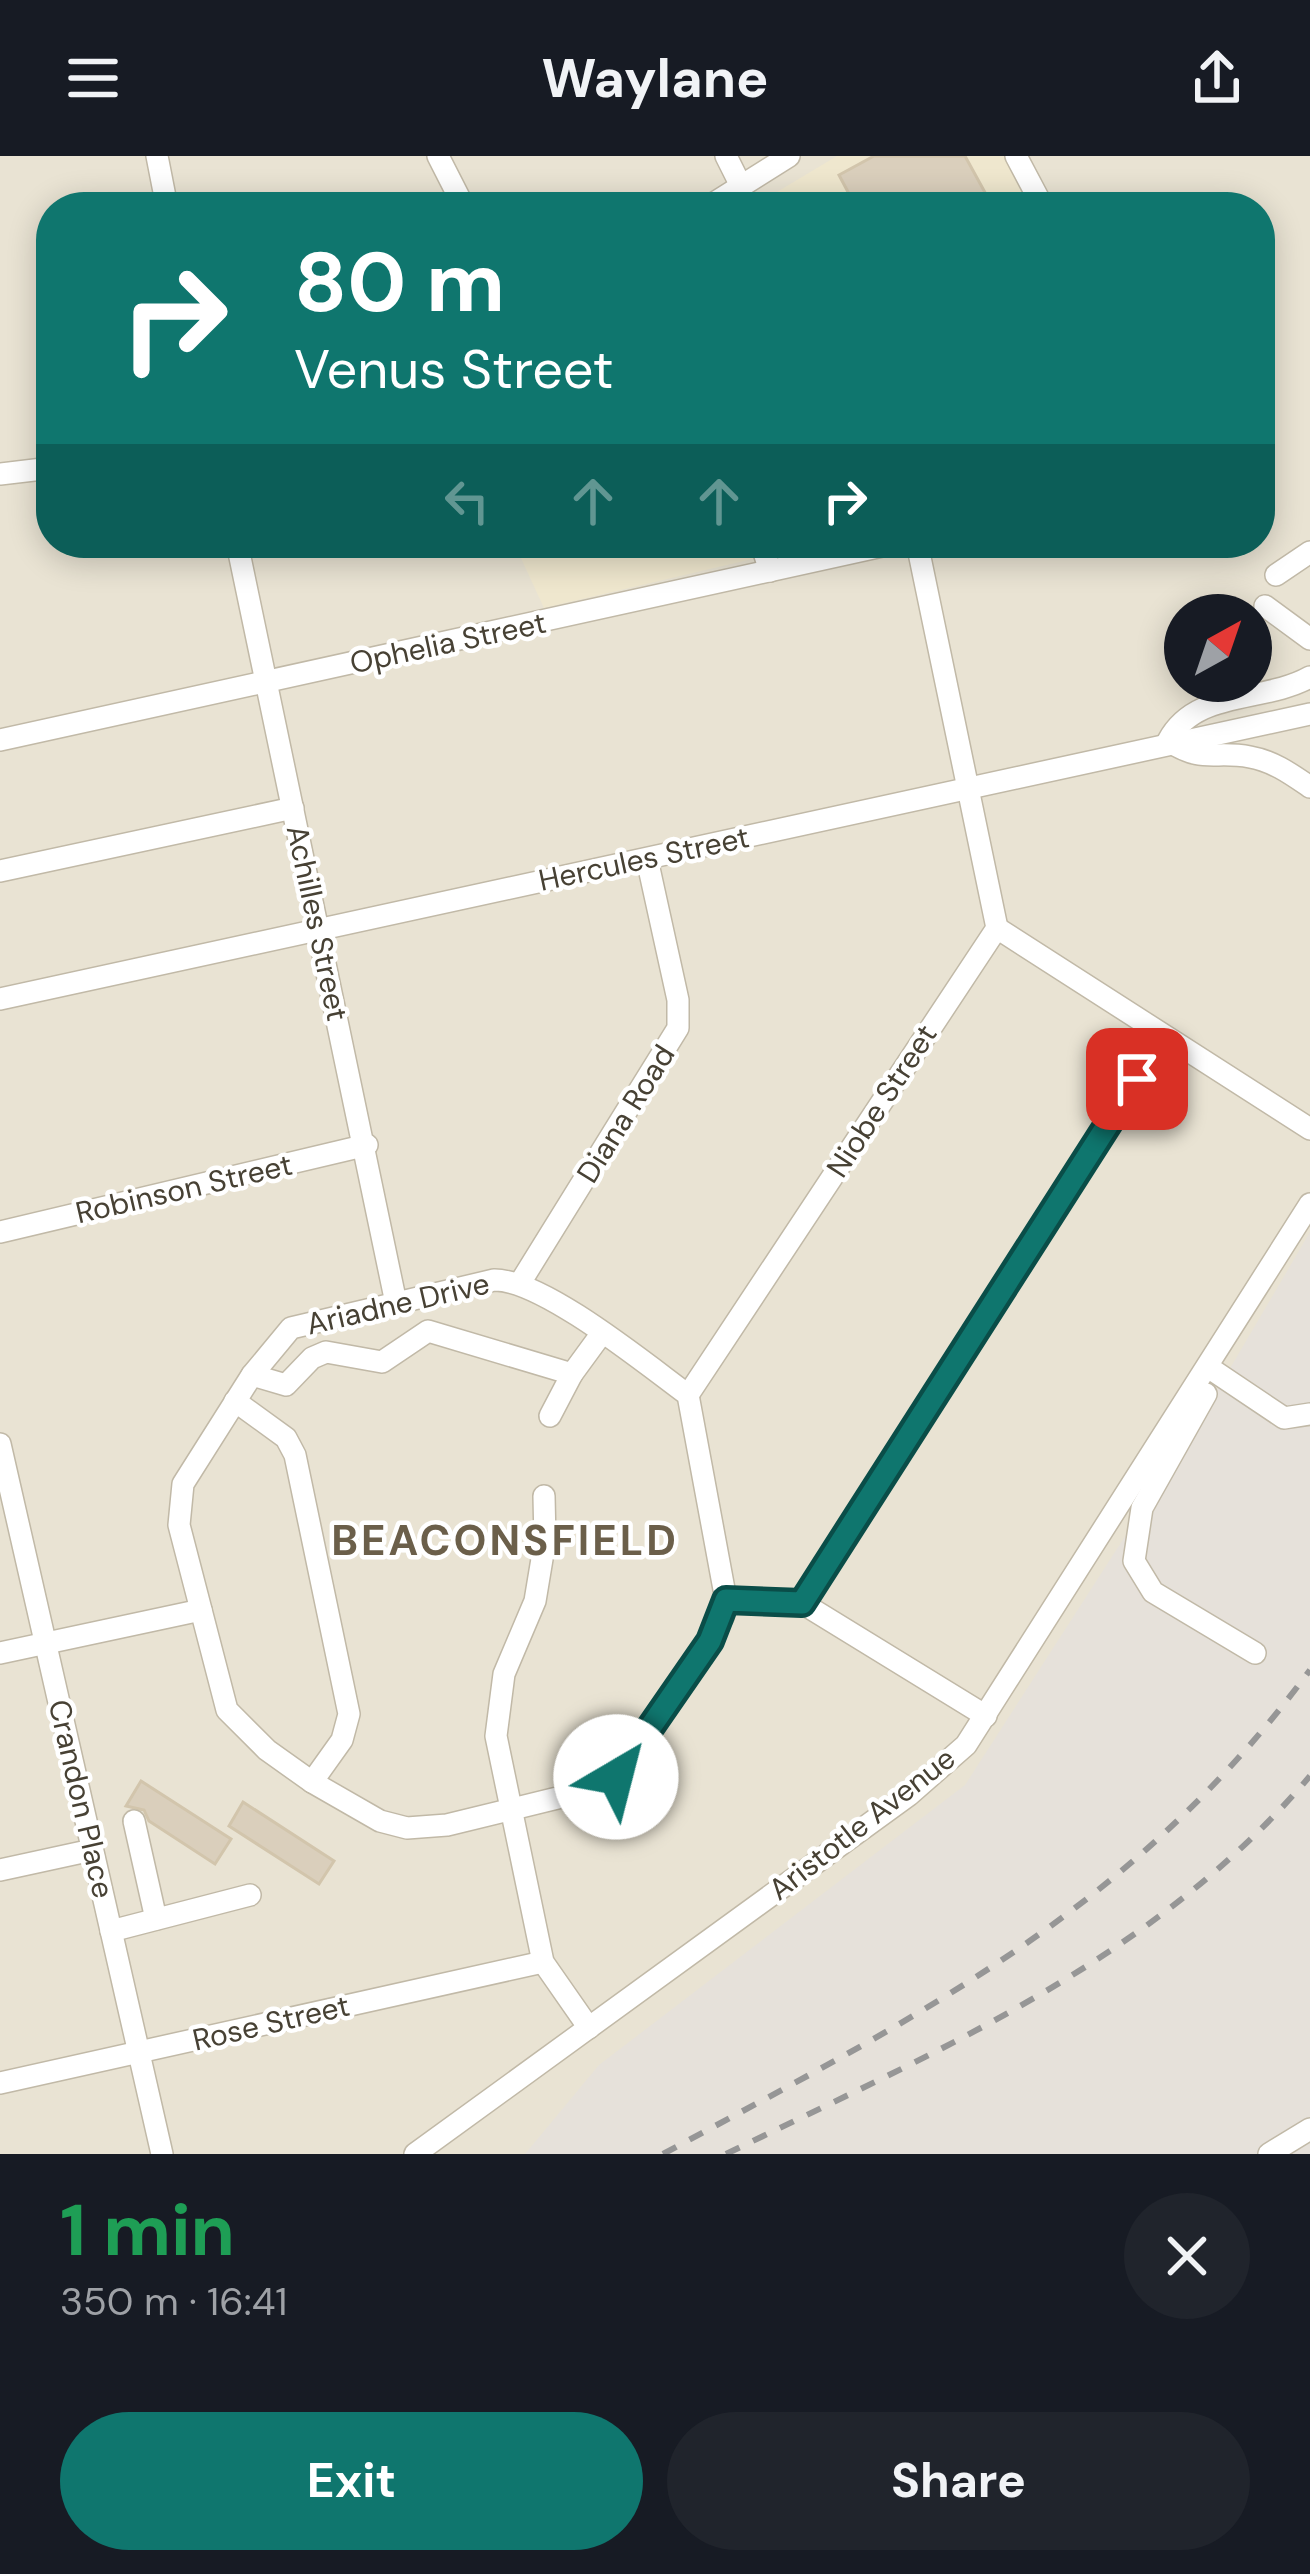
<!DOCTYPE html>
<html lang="en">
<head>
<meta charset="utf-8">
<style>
  body { margin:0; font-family:"DM Sans",sans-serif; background:#20242c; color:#f1f3f6; height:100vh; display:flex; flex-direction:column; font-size:45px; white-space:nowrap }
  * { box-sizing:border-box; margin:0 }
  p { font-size:39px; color:#9ea1a6 }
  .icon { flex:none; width:66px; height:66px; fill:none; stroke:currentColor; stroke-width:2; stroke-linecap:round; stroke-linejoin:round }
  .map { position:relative; height:1998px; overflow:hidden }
  .sheet { display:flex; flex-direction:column; background:#171b24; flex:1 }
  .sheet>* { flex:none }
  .guide { position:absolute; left:36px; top:36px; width:1239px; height:366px; border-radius:48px; box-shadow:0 6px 30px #0003; background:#0f766e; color:#fff; overflow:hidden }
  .needle { width:78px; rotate:40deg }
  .buttons { position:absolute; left:1164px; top:438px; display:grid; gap:24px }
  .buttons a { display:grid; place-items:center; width:108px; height:108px; border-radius:50%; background:#171b24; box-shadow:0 6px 30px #0003; font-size:60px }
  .pin { position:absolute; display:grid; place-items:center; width:102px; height:102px; color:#fff; margin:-51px; border-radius:24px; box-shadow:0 6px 18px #0006 }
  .me { position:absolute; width:132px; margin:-66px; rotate:37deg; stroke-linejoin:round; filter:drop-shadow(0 0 9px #0008) }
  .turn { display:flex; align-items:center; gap:42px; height:252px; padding:0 60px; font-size:54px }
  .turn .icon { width:156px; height:156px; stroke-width:2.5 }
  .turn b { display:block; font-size:84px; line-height:102px }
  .lanes { display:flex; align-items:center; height:114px; padding:0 60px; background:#0003; justify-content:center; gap:60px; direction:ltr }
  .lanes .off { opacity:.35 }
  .round { display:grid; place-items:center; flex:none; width:126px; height:126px; border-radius:63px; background:#20242c }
  .overview { display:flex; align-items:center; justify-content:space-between; height:204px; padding:0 60px }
  h1 { font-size:72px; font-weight:700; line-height:90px; color:#1e9e55 }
  .cta { display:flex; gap:24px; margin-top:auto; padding:24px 60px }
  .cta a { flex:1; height:138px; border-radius:72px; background:#0f766e; color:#fff; font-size:48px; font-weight:700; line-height:138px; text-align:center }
  .cta a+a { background:#20242c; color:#f1f3f6 }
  header { display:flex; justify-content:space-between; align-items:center; height:156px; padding:0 60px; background:#171b24; font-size:54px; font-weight:700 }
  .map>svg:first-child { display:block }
  .residential { fill:#e9e3d3; fill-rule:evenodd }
  .industrial { fill:#e6e1da }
  .education { fill:#efe7ce }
  .building { fill:#dacfbc; stroke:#d2c5ac; stroke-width:3 }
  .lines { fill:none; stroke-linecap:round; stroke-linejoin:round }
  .minor-casing { stroke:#c1b9a7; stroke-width:24 }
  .minor { stroke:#fff; stroke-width:21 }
  .rail { stroke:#969696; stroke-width:6; stroke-dasharray:15 15; stroke-linecap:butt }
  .route-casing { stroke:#0a4d48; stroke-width:30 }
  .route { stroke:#0f766e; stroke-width:21 }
  .labels { text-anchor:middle; stroke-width:9; stroke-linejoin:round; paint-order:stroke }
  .street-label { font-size:30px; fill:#474134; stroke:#fff }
  .district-label { font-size:42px; font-weight:bold; letter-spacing:3px; fill:#6b5f4a; stroke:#fff }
</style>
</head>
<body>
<header><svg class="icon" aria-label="menu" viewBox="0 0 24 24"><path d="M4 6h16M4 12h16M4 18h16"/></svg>Waylane<svg class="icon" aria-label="share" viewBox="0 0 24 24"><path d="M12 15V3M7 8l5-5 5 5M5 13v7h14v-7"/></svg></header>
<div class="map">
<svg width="1310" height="1998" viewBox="0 0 1310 1998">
  <rect width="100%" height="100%" fill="#f4f0e5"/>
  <path class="residential" d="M0,0H1310V1998H0ZM51,51H1260V387H51ZM1185,459H1251V525H1185Z"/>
  <path class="industrial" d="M1310,1076V1998H525L599,1909L965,1629L1198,1267Z"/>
  <g class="education">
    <path d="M837,0H1011L1037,51H752Z"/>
    <path d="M514,387H820L544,452Z"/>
  </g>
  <g class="building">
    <path d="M874,0H965L993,51H856L839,19Z"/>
    <path d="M141,1625L231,1683L215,1708L149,1665L144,1654L126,1650Z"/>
    <path d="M243,1646L334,1705L319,1728L229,1670Z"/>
  </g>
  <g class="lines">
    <defs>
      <g id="minor">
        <path d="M157,0L167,51"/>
        <path d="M438,0L464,51"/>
        <path d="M726,0L741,30"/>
        <path d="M1016,0L1043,51"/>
        <path d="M708,51L789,0"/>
        <path d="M0,318L51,312"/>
        <path d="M237,387L396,1147"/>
        <path d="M761,387L770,415"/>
        <path d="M1276,419L1310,396"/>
        <path d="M1265,450L1310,483"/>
        <path d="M1310,521C1264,547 1195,533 1168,585C1204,608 1214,594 1250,601C1273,605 1291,618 1310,631"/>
        <path d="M0,584L896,387"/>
        <path d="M0,715L293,652"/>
        <path d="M997,772L1310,973"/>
        <path d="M0,843L1310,558"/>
        <path d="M0,1076L367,989"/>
        <path d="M494,1124C542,1123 647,1209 688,1239L726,1444L723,1461L640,1591L616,1621L590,1634L447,1669L407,1672L380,1665L312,1626L267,1594L227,1554L179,1369L183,1328L252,1219L291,1172Z"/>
        <path d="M520,1127L678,872V844L647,703"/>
        <path d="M1208,1211L1284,1262L1310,1258"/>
        <path d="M252,1219L286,1229L312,1202L326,1196L382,1206L428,1175L572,1218L602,1177"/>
        <path d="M1206,1238L1142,1352L1134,1405L1153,1436L1255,1497"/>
        <path d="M688,1239L997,772L917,387"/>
        <path d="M235,1245L286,1282L295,1299L349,1558L342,1584L312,1626"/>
        <path d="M550,1260L572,1218"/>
        <path d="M0,1288L162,1998"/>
        <path d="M544,1340L545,1385L535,1445L504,1518L496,1580L543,1806L589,1872"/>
        <path d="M726,1444L802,1447L986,1560"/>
        <path d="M802,1447L1163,883"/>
        <path d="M0,1497L201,1454"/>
        <path d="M134,1665L156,1763"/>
        <path d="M0,1714L92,1694"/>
        <path d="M111,1775L250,1739"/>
        <path d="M0,1927L543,1806"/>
        <path d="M415,1998L909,1639L966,1589L1310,1048"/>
        <path d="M1269,1998L1310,1973"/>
      </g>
    </defs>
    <use href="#minor" class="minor-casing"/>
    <use href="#minor" class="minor"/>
    <g class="rail">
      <path d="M663,1998C920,1859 1131,1756 1310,1514"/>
      <path d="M726,1998C937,1895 1154,1804 1310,1620"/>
    </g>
  </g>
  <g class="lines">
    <defs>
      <path id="route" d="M616,1621L710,1485L726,1444L802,1447L1137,923"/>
    </defs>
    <use href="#route" class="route-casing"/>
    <use href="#route" class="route"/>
  </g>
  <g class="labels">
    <g class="street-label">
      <text transform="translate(448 487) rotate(-12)" y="10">Ophelia Street</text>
      <text transform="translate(644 703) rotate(-12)" y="10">Hercules Street</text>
      <text transform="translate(317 767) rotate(78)" y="10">Achilles Street</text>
      <text transform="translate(882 945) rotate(-57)" y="10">Niobe Street</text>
      <text transform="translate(626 958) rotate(-58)" y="10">Diana Road</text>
      <text transform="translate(184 1033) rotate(-13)" y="10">Robinson Street</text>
      <text transform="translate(398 1148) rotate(-13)" y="10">Ariadne Drive</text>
      <text transform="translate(81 1643) rotate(77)" y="10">Crandon Place</text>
      <text transform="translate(862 1668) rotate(-38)" y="10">Aristotle Avenue</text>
      <text transform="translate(271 1867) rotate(-13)" y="10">Rose Street</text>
    </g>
    <g class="district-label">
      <text x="505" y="1399">BEACONSFIELD</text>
    </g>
  </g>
</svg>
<div class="buttons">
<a><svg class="needle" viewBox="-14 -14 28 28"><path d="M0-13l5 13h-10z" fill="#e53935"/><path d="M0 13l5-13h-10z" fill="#9ea1a6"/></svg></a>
</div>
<div class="pin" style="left:1137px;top:923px;background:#d93025"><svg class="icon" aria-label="arrive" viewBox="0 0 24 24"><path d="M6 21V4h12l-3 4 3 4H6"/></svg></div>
<svg class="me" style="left:616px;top:1621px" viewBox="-20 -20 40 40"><circle r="19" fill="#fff"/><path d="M0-13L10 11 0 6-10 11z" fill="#0f766e"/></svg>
<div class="guide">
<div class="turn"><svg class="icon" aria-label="right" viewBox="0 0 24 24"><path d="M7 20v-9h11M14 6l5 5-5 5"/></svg><div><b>80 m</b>Venus Street</div></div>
<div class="lanes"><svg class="icon off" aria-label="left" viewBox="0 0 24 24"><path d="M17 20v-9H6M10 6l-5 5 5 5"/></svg><svg class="icon off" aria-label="ahead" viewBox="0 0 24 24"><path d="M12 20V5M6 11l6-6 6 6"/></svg><svg class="icon off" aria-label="ahead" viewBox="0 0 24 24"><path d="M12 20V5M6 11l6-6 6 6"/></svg><svg class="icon" aria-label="right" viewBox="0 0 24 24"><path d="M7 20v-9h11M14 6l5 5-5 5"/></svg></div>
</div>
</div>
<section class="sheet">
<div class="overview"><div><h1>1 min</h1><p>350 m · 16:41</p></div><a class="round"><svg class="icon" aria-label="close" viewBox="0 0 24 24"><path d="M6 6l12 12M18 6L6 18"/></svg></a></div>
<div class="cta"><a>Exit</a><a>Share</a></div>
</section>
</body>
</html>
